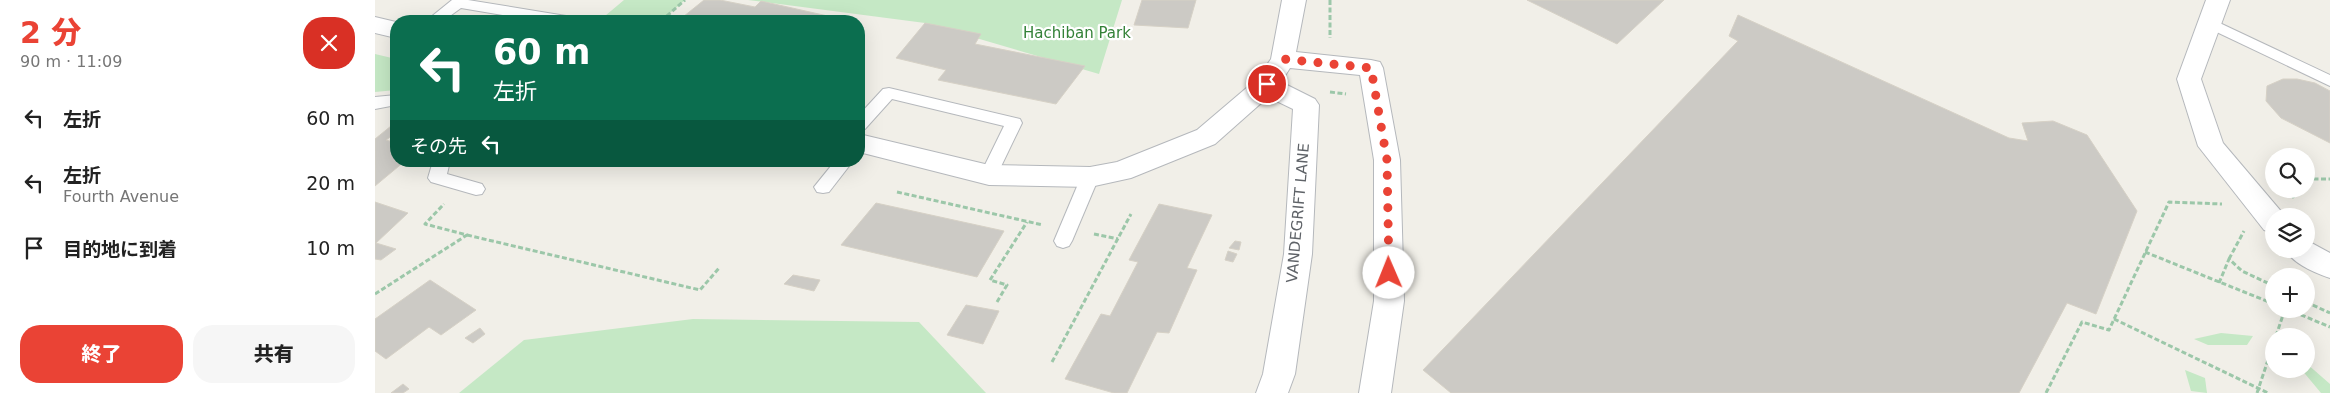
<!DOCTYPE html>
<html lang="ja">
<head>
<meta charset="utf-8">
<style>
  body { margin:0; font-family:"DejaVu Sans","Noto Sans JP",sans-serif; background:#f6f6f6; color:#222; height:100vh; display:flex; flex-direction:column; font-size:19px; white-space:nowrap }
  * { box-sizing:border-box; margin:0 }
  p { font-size:16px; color:#767676 }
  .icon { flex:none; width:28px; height:28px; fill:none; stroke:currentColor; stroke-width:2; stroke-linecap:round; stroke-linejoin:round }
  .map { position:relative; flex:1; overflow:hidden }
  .panel { display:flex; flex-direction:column; background:#fff; width:375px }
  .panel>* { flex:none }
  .hud { position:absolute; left:15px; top:15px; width:475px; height:152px; border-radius:20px; box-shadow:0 5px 20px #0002; background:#0b6e4f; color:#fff; overflow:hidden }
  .tools { position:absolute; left:1890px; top:148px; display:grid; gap:10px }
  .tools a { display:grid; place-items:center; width:50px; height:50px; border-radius:50%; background:#fff; box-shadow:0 5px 20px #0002; font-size:25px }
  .pin { position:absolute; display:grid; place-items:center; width:42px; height:42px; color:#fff; margin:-21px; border:2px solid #fff; border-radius:50%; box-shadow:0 1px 5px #0007 }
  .me { position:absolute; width:55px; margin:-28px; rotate:359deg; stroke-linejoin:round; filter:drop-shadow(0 0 4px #0008) }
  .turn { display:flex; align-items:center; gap:18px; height:105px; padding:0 20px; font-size:22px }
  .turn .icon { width:65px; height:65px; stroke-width:2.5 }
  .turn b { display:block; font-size:35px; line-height:42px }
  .then { display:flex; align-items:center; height:48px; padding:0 20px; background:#0003; gap:10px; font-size:19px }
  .round { display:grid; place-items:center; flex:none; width:52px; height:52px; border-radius:20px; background:#f6f6f6 }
  .head { display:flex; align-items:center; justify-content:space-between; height:85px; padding:0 20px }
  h1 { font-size:30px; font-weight:800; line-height:38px; color:#ea4335 }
  .action { display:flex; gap:10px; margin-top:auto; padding:10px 20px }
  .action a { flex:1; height:58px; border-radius:20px; background:#ea4335; color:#fff; font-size:20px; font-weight:800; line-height:58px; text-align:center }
  .action a+a { background:#f6f6f6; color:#222 }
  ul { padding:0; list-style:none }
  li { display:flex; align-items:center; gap:15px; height:65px; padding:0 20px }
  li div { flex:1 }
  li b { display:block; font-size:19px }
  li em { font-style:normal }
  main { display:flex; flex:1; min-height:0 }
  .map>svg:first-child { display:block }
  .green { fill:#c5e8c5 }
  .building { fill:#cccac5; stroke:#d6d1c6 }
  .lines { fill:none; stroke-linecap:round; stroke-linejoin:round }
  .service-casing { stroke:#b5b8bc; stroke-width:2 }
  .minor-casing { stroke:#b5b8bc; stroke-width:2 }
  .path { stroke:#9cc7a9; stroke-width:3; stroke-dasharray:5 2.5; stroke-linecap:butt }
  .service { fill:#fff; fill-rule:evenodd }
  .minor { fill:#fff; fill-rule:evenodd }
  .route { stroke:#ea4335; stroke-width:9; stroke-dasharray:0 16.2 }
  .labels { text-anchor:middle; stroke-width:4.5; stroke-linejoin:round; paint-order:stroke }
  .park-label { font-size:15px; fill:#348238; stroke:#fff }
  .street-label { font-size:15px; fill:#5f6368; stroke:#fff }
</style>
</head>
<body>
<main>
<section class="panel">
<div class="head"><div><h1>2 分</h1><p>90 m · 11:09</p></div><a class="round" style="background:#d93025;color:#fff"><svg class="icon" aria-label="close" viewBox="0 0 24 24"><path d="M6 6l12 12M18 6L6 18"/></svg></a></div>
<ul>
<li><svg class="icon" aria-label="left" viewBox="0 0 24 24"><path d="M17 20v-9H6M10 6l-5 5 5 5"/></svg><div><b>左折</b></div><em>60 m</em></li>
<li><svg class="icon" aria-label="left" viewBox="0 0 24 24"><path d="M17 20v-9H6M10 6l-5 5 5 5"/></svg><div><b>左折</b><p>Fourth Avenue</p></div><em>20 m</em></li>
<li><svg class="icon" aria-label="arrive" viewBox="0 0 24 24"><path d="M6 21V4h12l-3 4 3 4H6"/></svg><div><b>目的地に到着</b></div><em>10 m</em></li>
</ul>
<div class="action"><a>終了</a><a>共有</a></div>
</section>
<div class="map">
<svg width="1955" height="393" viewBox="0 0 1955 393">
  <rect width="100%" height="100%" fill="#f1efe8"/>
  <g class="green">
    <path d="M249,0H310L286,21H224Z"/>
    <path d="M373,0H747L724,74L550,23Z"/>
    <path d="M0,54L21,59V90L0,92Z"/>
    <path d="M318,319L544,322L611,393H84L149,340Z"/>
    <path d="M1846,333L1878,336L1872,345H1833L1819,339Z"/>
    <path d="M1931,363L1955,384V393H1946L1926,369H1931Z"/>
    <path d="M1810,370L1830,378L1832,393L1816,391Z"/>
  </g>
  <g class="building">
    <path d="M329,0H345L380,7L386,1L475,21H303Z"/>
    <path d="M767,0H821L813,28L759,25Z"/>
    <path d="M1152,0H1289L1242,44Z"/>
    <path d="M1363,15L1634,138L1653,141L1647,123L1678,121L1712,135L1762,211L1721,314L1692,303L1644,393H1076L1048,370L1363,41L1354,36Z"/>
    <path d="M550,23L606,34L600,44L710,66L681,104L563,80L571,70L521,58Z"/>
    <path d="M1908,79H1922L1940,83L1955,91V143L1906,118L1891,101L1892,86Z"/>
    <path d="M16,126L21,127V133L11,140L21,143V161H30L0,186V139Z"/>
    <path d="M0,202L33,213L1,243L21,249L6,260L0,259Z"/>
    <path d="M501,203L629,231L602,277L466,245Z"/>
    <path d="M784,204L837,215L812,268L822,270L794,333L782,332L752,393H739L690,379L726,314L735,316L763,262L754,260Z"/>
    <path d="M860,241L866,242L864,250L854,248Z"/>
    <path d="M853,251L862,254L858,262L850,260Z"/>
    <path d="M418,275L445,280L439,291L409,284Z"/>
    <path d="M55,280L101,310L66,335L54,327L11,359L0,351V319Z"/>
    <path d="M591,305L624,311L608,344L572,335Z"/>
    <path d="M105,328L110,334L98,343L90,338Z"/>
    <path d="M28,384L34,389L28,393H16Z"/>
  </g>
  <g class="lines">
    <defs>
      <g id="service">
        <path d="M77,0H93L191,16L196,18L198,21H164L86,8L68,21H51Z"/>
        <path d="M1834,18L1955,75V86L1829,26L1827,23L1829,20Z"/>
        <path d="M514,88L645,119L647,123L620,179L614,181L608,179L605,175L629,126L517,99L490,129L484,131V115L508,89Z"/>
        <path d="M21,95V105L0,109V97Z"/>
        <path d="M58,161H75L72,174L107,184L110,189L107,194L101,195L56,182L53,178Z"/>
        <path d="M460,161H478L454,192L448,193L442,192L439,187Z"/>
        <path d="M715,171L721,173L724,177L697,241L694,246L688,248L682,246L679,241L706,177L709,173Z"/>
      </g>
      <g id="minor">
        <path d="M907,0H931L921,52L996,60L1005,62L1008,68L1025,160L1029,301L1016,393H984L999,301V160L985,75L915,68L906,82L940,99L944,105L937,254L920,374L913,393H881L888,374L909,254L918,109L893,97L840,144L756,178L715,187L614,185L484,152V134L614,165L715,167L742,162L822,130L882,79L896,59Z"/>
        <path d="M1831,0H1855L1826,79L1848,143L1910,216H1899V233L1889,230L1823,146L1802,79Z"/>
        <path d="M0,17L21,22V38L0,33Z"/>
        <path d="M1931,240L1955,253V278C1940,273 1917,263 1910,249H1931Z"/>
      </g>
    </defs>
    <use href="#service" class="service-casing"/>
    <use href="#minor" class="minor-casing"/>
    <g class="path">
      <path d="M955,0V38"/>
      <path d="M286,21L310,0"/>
      <path d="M955,92L971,94"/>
      <path d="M1931,179H1955"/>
      <path d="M1913,189L1919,198"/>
      <path d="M522,192L668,225"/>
      <path d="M719,234L743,239"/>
      <path d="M92,235L325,290L345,267"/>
      <path d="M1770,252L1899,304"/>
      <path d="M1854,259L1869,231"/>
      <path d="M1844,283L1854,259L1867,271L1899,286"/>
      <path d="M0,294L92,235L50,224L69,204"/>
      <path d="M622,302L632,285L615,280L652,222"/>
      <path d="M1931,302L1955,313"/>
      <path d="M1912,309L1955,327"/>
      <path d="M1739,319L1893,393"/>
      <path d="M1901,336L1910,309"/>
      <path d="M677,362L756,214"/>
      <path d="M1671,393L1707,322L1734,330L1794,202L1847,204"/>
      <path d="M1882,393L1899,342"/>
    </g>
    <use href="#service" class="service"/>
    <use href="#minor" class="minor"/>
  </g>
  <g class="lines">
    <path class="route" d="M892,84L908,59L996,68L1012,160L1014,273"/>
  </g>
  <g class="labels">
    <g class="park-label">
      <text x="702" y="38">Hachiban Park</text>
    </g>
    <g class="street-label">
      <text transform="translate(923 213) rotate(-85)" y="5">VANDEGRIFT LANE</text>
    </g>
  </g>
</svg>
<div class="tools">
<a><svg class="icon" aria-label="search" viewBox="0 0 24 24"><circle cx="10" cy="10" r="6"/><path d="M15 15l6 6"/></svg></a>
<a><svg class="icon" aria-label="layers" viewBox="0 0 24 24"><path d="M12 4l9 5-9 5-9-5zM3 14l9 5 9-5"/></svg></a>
<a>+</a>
<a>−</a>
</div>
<div class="pin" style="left:892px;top:84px;background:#d93025"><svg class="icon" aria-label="arrive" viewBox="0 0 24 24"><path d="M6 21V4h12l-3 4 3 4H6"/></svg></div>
<svg class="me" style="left:1014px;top:273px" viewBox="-20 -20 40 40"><circle r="19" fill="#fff"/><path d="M0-13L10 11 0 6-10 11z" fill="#ea4335"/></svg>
<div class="hud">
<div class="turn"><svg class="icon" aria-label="left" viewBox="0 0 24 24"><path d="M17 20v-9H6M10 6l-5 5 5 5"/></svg><div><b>60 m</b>左折</div></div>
<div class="then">その先<svg class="icon" aria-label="left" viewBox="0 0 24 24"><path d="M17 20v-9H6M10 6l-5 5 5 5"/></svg></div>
</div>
</div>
</main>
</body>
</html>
